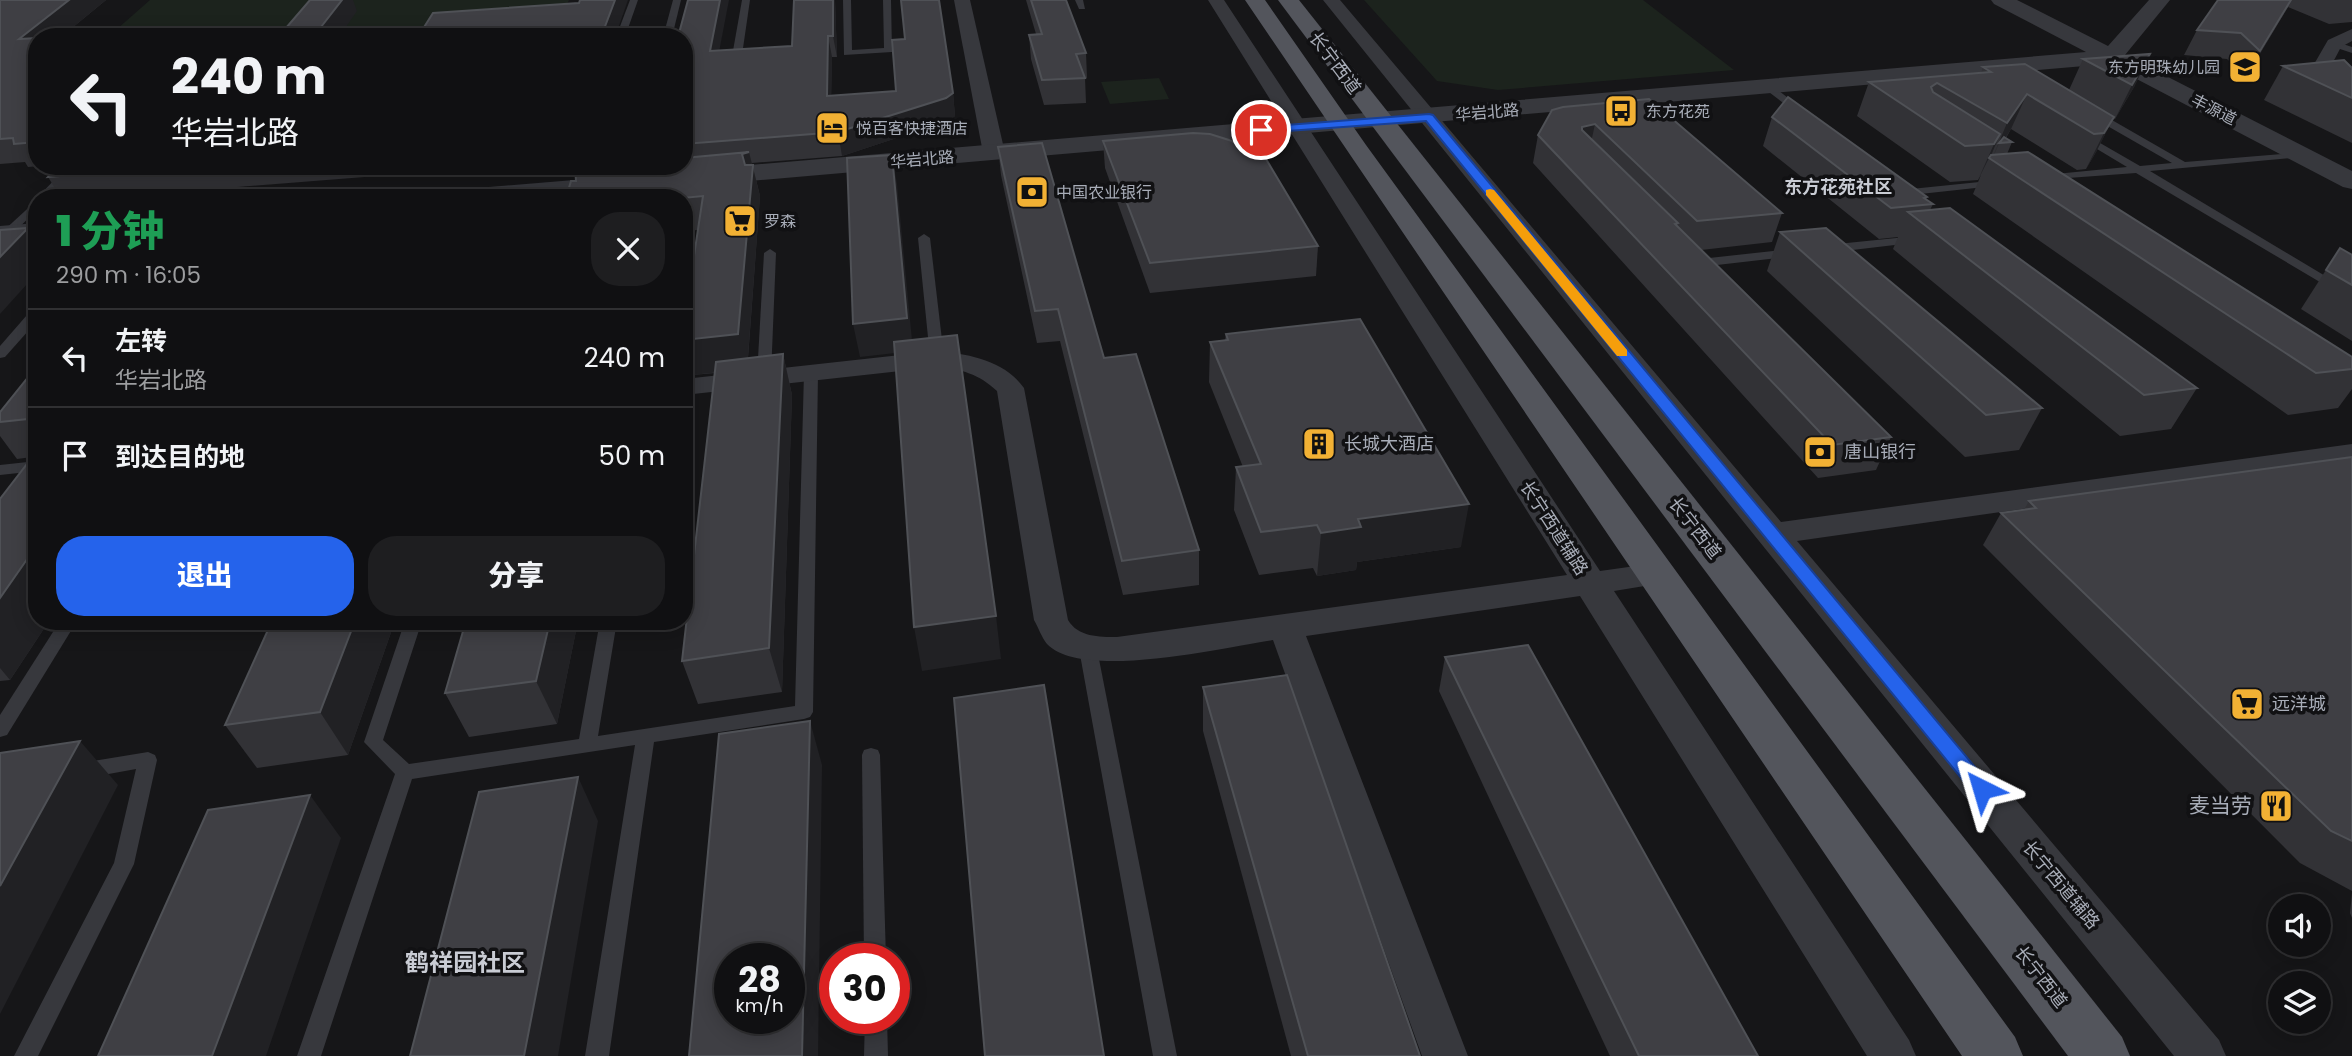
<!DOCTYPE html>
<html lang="zh">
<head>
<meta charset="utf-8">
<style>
  body { margin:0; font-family:Poppins,"Noto Sans SC",sans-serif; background:#1e1e20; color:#f1f3f6; height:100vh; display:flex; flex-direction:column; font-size:26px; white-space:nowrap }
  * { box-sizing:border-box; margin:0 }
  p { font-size:23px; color:#9c9d9f }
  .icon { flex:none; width:38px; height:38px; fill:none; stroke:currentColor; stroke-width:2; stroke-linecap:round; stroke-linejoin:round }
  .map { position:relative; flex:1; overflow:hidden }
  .panel { position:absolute; left:28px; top:189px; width:665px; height:441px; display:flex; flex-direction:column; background:#101012; border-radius:28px; box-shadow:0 4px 18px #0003,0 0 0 2px #303032 }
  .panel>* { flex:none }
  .top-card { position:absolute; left:28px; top:28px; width:665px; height:147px; border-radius:28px; box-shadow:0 4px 18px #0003,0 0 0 2px #303032; background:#101012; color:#f1f3f6; overflow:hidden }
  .tools { position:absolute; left:2268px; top:894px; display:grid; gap:14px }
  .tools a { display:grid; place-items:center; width:63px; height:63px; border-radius:50%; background:#101012; box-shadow:0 4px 18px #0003,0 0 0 2px #303032; font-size:35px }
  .speed { position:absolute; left:714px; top:943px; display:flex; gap:14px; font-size:35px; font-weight:700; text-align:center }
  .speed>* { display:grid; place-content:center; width:91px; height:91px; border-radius:50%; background:#101012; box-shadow:0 4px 18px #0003,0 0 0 2px #303032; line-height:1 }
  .speed small { font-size:18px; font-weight:400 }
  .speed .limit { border:10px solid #d22; background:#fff; color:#111 }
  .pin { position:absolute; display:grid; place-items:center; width:60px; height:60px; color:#fff; margin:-30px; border:4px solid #fff; border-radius:50%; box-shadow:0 2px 7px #0007 }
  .me { position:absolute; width:77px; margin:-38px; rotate:320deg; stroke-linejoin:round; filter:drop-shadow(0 0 5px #0008) }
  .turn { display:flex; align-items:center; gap:24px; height:147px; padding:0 28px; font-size:32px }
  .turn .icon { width:91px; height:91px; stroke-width:2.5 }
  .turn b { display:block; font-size:49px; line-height:60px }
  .round { display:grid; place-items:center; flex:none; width:74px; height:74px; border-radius:28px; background:#1e1e20 }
  .summary { display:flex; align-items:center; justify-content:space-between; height:119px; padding:0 28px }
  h1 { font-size:42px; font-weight:800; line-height:52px; color:#1e9e55 }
  .primary-button { display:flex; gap:14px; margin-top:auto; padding:14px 28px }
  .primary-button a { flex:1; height:80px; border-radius:28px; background:#2563eb; color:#fff; font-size:28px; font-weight:800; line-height:80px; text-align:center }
  .primary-button a+a { background:#1e1e20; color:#f1f3f6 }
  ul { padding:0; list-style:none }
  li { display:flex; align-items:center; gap:21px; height:98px; padding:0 28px; border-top:2px solid #303032 }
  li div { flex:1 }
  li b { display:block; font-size:26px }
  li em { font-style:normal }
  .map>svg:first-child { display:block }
  .green { fill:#1c231d }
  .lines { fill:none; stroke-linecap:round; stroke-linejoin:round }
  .service { fill:#37383d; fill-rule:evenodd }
  .minor { fill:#37383d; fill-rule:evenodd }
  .tertiary { fill:#37383d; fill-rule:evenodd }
  .primary { fill:#53555c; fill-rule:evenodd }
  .wall { fill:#323236 }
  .shaded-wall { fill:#212124 }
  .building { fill:#3f3f44; stroke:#4f5156; stroke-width:2; fill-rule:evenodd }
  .route { fill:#2563eb; stroke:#184099; stroke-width:2 }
  .slow { fill:#f59e0b }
  .labels { text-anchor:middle; stroke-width:7; stroke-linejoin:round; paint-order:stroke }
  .far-poi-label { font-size:16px; fill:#a8adb8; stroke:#111113; text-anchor:start }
  .far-street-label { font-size:16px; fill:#a8adb8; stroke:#111113 }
  .street-label { font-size:18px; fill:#a8adb8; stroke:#111113 }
  .far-quarter-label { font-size:18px; font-weight:bold; fill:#c9ccd4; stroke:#111113 }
  .poi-label { font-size:18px; fill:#a8adb8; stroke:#111113; text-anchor:start }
  .near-poi-label { font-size:21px; fill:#a8adb8; stroke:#111113; text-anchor:end }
  .near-quarter-label { font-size:24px; font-weight:bold; fill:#c9ccd4; stroke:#111113 }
</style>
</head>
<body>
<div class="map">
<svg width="2352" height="1056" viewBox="0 0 2352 1056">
  <rect width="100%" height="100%" fill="#161618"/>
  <g class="green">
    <path d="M150,0H569L559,20L299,37H108Z"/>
    <path d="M1364,0H1643L1734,70L1498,90L1437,81Z"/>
    <path d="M1159,78L1169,99L1110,104L1101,82Z"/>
  </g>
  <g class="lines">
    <g class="service">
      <path d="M630,0H638L625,37H616Z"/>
      <path d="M673,0H681L672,37H663Z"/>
      <path d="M742,0H750L741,62L736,65L731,62Z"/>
      <path d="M843,0H851L852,50L884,48L883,0H891L892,52L844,55Z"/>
      <path d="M1075,0H1083L1085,9H1079Z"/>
      <path d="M2334,41L2352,47V53L2331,46L2329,44Z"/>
      <path d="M1765,85H1771L1808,113L1799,115L1765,89Z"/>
      <path d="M2090,112H2098L2185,162L2305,152V156L2301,157L2150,171L2352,292V301L2136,173L2041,180V176L2045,175L2127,167L2077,137L2076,135L2081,132L2140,166L2172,163L2090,116Z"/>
      <path d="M70,174L75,177L74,179L66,180L49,198H37L59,175Z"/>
      <path d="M1999,180L2004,183L2003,185L1911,195L1905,192L1911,189Z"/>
      <path d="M37,200V210L9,237H1V233Z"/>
      <path d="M924,234L930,238L944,357L937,361L930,357L918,238Z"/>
      <path d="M1916,236L1922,240L1920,242L1827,253L1821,249L1827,245Z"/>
      <path d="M770,249L776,253L771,376L764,380L757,376L764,253Z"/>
      <path d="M1791,249L1795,250V256L1691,268L1685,264L1691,260Z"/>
      <path d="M32,314L37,315V321L5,357L0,358V346L27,315Z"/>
      <path d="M811,369L818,373L813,712L810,717L804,719L654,742L609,1056H585L635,745L412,779L321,1056H297L395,774L364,742L405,621H422L383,740L409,764L579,739L600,621H617L598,736L795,706L804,373Z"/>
      <path d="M37,461V471L0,475V465Z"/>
      <path d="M60,621H77L7,735L0,737V715Z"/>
      <path d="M1088,643L1094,645L1097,649L1177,1056H1153L1079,649L1082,645Z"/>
      <path d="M871,748L878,750L880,755L886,959H864L862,755L864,750Z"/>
      <path d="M148,752L155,755L157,760L134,864L38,1056H14L114,863L136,769L81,779L74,776L71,771L74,766L81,763Z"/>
      <path d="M865,1018H887L888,1056H864Z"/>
    </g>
    <g class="minor">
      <path d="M954,0H970L1005,153L1001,157H987L983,153Z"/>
      <path d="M1208,0H1224L1600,571L1657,563L1669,566L1673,574L1669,582L1614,591L1909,1040L1916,1056H1867L1580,596L1306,636L1468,1056H1422L1273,640C1225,647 1082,681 1047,644C1042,638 1038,627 1034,620L997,391C979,374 961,369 937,367L684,395V379L937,351C968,354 1004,360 1024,388L1068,620C1078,637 1099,637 1117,637L1567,575Z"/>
      <path d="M1323,0H1340L1781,522L2352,444V462L1797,541L2219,1040L2226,1056H2174Z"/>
      <path d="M2352,29V41L2341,47L2331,66L2335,80L2352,94V110C2332,105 2317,85 2313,66L2328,40Z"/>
    </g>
    <g class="tertiary">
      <path d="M1991,0H2017L2108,46L2149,0H2170L2125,55L2352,171V189L2343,187L2108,64L703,185L694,183L690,177L694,171L703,169L2086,52L1994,4Z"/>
      <path d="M622,176L631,178L635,184L631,190L553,198H439L442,192L452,190Z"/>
      <path d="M37,223V241L0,244V226Z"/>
    </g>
    <g class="primary">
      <path d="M1245,0H1265L1366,145L2015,1037L2023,1056H1962Z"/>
      <path d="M1278,0H1299L2122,1037L2130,1056H2068Z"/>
    </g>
  </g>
  <g class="wall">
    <path d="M0,0H106L61,37H143H37V166H41L28,167L25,162L0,164Z"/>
    <path d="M794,0H835L837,57H832L831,96L953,93L955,116L948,121L842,156L752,163L760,196L748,358L783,354L792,395L782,692L698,704L682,661L715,373L692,375L698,230L684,231V37L719,51L792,46Z"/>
    <path d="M1026,0H1066L1086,53L1087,78H1085L1086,103L1044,105L1031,59L1029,35L1036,34Z"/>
    <path d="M2218,0H2352V22L2329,24L2288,7L2246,77L2227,59L2184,55L2197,30Z"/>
    <path d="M2150,54L2134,87L2115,119L2113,118L2096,152L2086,169L2077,170L2011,129L2006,138L2012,142L2007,154L2352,357V389L2338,408L2288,415L1973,194L1981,175L1978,180L1950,182L1857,116L1869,82L1981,73L1983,67L2069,90L2083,59Z"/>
    <path d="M2283,66L2352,68V143L2264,100Z"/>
    <path d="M1563,107L1782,213L1772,242L1701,250L1891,437L1876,470L1818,478L1533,163L1538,135Z"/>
    <path d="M1772,117L1927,197L1926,199L1933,204L1930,210L2197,388L2171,429L2120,436L1893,249L1898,237L1879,239L1763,146Z"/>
    <path d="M1103,141L1318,246L1316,276L1150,293L1105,168Z"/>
    <path d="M998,147L1199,550V585L1123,595L1060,341L1037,343L1001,175Z"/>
    <path d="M59,166H382L377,176L100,198H61L48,177Z"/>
    <path d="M1780,232L2042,408L2019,450L1965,457L1767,271Z"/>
    <path d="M2340,248L2352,255V341L2301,309Z"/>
    <path d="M1226,334L1461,547L1357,562L1356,570L1317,576L1313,568L1259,575L1234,510L1236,467H1243L1209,382L1210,342L1225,340Z"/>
    <path d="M37,366V621H49L10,680L0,681V499L32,457L17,459L0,436V412Z"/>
    <path d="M2352,457V891L2300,863L1983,545L2001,513L2024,510L2029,501Z"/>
    <path d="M272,621H395L348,755L257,768L225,725Z"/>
    <path d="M466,621H578L557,724L469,737L445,693Z"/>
    <path d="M1445,657L1758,1056H1610L1439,691Z"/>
    <path d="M1203,687L1420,1056H1291L1203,731Z"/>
    <path d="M2352,893V918L2350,913Z"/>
  </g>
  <g class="shaded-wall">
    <path d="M69,0H106L61,37H37V56L19,39Z"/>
    <path d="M342,0H353L357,11L339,37L314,36Z"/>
    <path d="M615,0H628L615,37H601Z"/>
    <path d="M720,0H729L715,73L710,51Z"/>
    <path d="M833,0H835L837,57L833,36Z"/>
    <path d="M2291,0H2292L2288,7L2246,77L2260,51Z"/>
    <path d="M828,36L832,57L831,119L827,96Z"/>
    <path d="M2150,54L2134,87L2115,119L2132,85Z"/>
    <path d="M953,93L955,116L948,121L842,156L838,132Z"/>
    <path d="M2027,94L2011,129L2002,143H1999L1992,159L2007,123Z"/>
    <path d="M2114,117L2096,152L2086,169L2104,133Z"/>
    <path d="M1595,124L1589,152L1576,154L1582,127Z"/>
    <path d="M2000,134L1990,158H1989L1978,180L1994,144Z"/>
    <path d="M749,152L760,196L747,369L692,375L684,349V340L742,154Z"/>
    <path d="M892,155L897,184L913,351L860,357L853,324Z"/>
    <path d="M373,166H382L377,176Z"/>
    <path d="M28,228L37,242V273L0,314V257Z"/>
    <path d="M783,354L792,395L782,692L769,648Z"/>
    <path d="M1469,504L1461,547L1357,562L1356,570L1317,576L1321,533L1358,519Z"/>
    <path d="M37,545V621H49L10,680L0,668V598Z"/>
    <path d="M996,616L1001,659L922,671L914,627Z"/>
    <path d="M355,621H395L348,755L320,712Z"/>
    <path d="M550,621H578L557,724L536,681Z"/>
    <path d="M810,721L822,765L818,1056H802Z"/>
    <path d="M80,741L118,785L0,1014V886Z"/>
    <path d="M578,777L598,821L558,1056H524Z"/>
    <path d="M310,795L341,838L266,1056H212Z"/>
  </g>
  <g class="building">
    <path d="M0,0H69L19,39L37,38V142L14,144L13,138L0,139Z"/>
    <path d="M310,0H342L314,36L346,34L343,37H257L280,35Z"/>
    <path d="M580,0H615L601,37H343L421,32L433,13L579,3Z"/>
    <path d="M688,0H720L710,51L792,46L794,0H833V36H828L827,96L896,91L892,40L905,39L901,0H939L953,93L946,98L838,132L684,144V37H678Z"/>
    <path d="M1031,0H1066L1086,53L1076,54L1085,78L1042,80L1029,35L1042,34Z"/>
    <path d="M2218,0H2291L2260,51L2241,33L2197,30Z"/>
    <path d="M141,32L136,37H60Z"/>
    <path d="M2150,54L2132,85L2083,59Z"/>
    <path d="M2344,60L2352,68V98L2283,66Z"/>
    <path d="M2025,64L2114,117L2104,133L2094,134L2027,94L2007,123L1937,83L1931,87L1933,92L2000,134L1994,144L1965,146L1869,82L1991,72L1983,67Z"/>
    <path d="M1788,97L1927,197L1924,198L1933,204L1891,208L1772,117Z"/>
    <path d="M1649,99L1782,213L1697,221L1595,124L1582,127V130L1678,223L1675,224L1891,437L1832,445L1538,135L1552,110L1563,107Z"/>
    <path d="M1193,133L1210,134L1232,141L1242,150L1260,149L1318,246L1150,263L1103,141Z"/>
    <path d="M2004,137L2012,142L1999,143Z"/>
    <path d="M1042,143L1104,358L1136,354L1199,550L1122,561L1058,309L1035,311L998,147Z"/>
    <path d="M749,152L742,154L745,165H753L738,334L684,340V323L703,196L682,198H566L571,181H576L575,166H684V158Z"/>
    <path d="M2028,152L2352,357V369L2316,373L1989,158L1991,155Z"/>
    <path d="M892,155L907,318L853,324L847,158Z"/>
    <path d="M59,166H181L48,177Z"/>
    <path d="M1950,208L2197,388L2144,395L1908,212Z"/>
    <path d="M28,228L0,257V230Z"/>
    <path d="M1826,228L2042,408L1986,415L1780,232Z"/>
    <path d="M2340,248L2352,255V285L2326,270Z"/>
    <path d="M1360,319L1469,504L1358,519L1361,527L1321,533L1317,525L1261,532L1236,467L1261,464L1210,342L1228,340L1226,334Z"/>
    <path d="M957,335L996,616L914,627L894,342Z"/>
    <path d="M783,354L769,648L682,661L716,362Z"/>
    <path d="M37,366V418L0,422V412Z"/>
    <path d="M37,451V545L0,598V499Z"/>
    <path d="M2352,457V841L2331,831L2001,513L2036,508L2029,501Z"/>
    <path d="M272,621H355L320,712L225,725Z"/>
    <path d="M466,621H550L536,681L445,693Z"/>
    <path d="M1528,645L1758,1056H1639L1445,657Z"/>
    <path d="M1287,675L1420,1056H1308L1203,687Z"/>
    <path d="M1044,685L1104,1056H985L954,698Z"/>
    <path d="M810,721L802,1056H689L719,734ZM730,959H789V1018H730Z"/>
    <path d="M80,741L0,886V753Z"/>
    <path d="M578,777L524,1056H410L479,792Z"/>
    <path d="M310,795L212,1056H98L208,810Z"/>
  </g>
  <path class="route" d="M1429,114L1433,115L1989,784L1992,789L1989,795L1982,797L1975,795L1426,121L1261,133L1256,130L1261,127Z"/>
  <path class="slow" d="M1490,189L1494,190L1627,350V356H1617L1486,195V190Z"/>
  <defs>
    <symbol id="school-square" viewBox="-11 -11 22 22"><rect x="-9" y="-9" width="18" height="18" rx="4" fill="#f2b134" stroke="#111113"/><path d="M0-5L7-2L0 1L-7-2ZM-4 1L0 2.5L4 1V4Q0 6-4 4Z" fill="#111"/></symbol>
    <symbol id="bus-square" viewBox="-11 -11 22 22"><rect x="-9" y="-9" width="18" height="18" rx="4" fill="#f2b134" stroke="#111113"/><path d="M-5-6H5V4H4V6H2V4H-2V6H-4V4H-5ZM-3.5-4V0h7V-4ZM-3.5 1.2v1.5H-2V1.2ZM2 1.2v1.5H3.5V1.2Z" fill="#111"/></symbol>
    <symbol id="hotel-square" viewBox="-11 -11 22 22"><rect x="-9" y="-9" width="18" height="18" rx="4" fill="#f2b134" stroke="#111113"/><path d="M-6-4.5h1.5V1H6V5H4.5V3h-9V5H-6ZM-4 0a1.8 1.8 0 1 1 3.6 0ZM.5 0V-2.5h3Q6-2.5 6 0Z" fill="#111"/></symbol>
    <symbol id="bank-square" viewBox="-11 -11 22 22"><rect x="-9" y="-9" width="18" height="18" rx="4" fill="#f2b134" stroke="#111113"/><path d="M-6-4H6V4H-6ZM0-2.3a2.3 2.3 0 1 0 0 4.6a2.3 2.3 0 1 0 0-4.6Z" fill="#111"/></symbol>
    <symbol id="supermarket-square" viewBox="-11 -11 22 22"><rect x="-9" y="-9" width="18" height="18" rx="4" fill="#f2b134" stroke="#111113"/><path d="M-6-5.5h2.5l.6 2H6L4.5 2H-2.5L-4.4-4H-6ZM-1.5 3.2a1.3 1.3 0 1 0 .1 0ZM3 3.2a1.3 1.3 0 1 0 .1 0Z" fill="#111"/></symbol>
    <symbol id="building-square" viewBox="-11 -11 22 22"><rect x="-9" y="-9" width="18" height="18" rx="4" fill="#f2b134" stroke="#111113"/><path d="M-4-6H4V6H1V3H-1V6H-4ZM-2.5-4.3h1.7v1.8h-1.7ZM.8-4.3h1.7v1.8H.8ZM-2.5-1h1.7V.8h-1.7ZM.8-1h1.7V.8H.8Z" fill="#111"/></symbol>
    <symbol id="restaurant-square" viewBox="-11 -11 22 22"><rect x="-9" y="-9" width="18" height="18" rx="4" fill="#f2b134" stroke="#111113"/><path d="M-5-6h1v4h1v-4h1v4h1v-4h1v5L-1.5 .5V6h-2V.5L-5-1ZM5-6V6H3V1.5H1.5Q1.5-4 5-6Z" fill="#111"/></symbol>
  </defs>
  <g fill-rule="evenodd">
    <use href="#school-square" x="2226" y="48" width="38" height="38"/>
    <use href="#bus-square" x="1602" y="92" width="38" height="38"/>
    <use href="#hotel-square" x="813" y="109" width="38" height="38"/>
    <use href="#bank-square" x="1013" y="173" width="38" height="38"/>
    <use href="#supermarket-square" x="721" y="202" width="38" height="38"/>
    <use href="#building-square" x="1300" y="425" width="38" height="38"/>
    <use href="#bank-square" x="1801" y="433" width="38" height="38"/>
    <use href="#supermarket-square" x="2228" y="685" width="38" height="38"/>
    <use href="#restaurant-square" x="2257" y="787" width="38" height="38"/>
  </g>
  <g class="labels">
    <g class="far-poi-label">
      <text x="2220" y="73" text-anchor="end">东方明珠幼儿园</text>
      <text x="1646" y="117">东方花苑</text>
      <text x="856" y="134">悦百客快捷酒店</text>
      <text x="1056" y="198">中国农业银行</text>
      <text x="764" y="227">罗森</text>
    </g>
    <g class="far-street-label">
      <text transform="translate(2214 109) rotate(27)" y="6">丰源道</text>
      <text transform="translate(1487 112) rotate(-5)" y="6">华岩北路</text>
      <text transform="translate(922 159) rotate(-5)" y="6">华岩北路</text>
    </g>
    <g class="street-label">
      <text transform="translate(1335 63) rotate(53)" y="6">长宁西道</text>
      <text transform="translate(1554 528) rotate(57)" y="6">长宁西道辅路</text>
      <text transform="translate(1695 528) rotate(52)" y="6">长宁西道</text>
      <text transform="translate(2061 885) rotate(50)" y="6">长宁西道辅路</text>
      <text transform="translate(2041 977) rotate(52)" y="6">长宁西道</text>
    </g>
    <g class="far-quarter-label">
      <text x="1838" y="193">东方花苑社区</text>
    </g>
    <g class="poi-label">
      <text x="1344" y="450">长城大酒店</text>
      <text x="1844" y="458">唐山银行</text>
      <text x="2272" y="710">远洋城</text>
    </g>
    <g class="near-poi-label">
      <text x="2252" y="813">麦当劳</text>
    </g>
    <g class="near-quarter-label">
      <text x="465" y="971">鹤祥园社区</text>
    </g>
  </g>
</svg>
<div class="tools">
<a><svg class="icon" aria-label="sound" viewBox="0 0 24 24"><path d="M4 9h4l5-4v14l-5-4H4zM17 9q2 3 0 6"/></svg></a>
<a><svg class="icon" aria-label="layers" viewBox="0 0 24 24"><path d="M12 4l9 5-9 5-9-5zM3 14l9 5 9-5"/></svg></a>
</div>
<div class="speed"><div>28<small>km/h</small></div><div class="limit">30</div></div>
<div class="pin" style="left:1261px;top:130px;background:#d93025"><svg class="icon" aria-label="arrive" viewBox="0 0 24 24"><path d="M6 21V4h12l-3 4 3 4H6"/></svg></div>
<svg class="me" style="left:1982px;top:789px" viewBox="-20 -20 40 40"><path d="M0-17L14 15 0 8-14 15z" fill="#2563eb" stroke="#fff" stroke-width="4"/></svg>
<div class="top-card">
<div class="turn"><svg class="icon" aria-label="left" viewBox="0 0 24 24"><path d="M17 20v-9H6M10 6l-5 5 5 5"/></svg><div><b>240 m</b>华岩北路</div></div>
</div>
<section class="panel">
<div class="summary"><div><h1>1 分钟</h1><p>290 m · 16:05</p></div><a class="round"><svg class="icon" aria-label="close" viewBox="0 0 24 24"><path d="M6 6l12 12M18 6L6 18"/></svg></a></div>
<ul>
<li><svg class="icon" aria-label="left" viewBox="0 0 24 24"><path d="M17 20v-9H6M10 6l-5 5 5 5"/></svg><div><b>左转</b><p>华岩北路</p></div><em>240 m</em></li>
<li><svg class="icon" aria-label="arrive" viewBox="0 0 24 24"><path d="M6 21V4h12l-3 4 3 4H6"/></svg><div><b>到达目的地</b></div><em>50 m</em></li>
</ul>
<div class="primary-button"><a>退出</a><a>分享</a></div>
</section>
</div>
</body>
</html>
